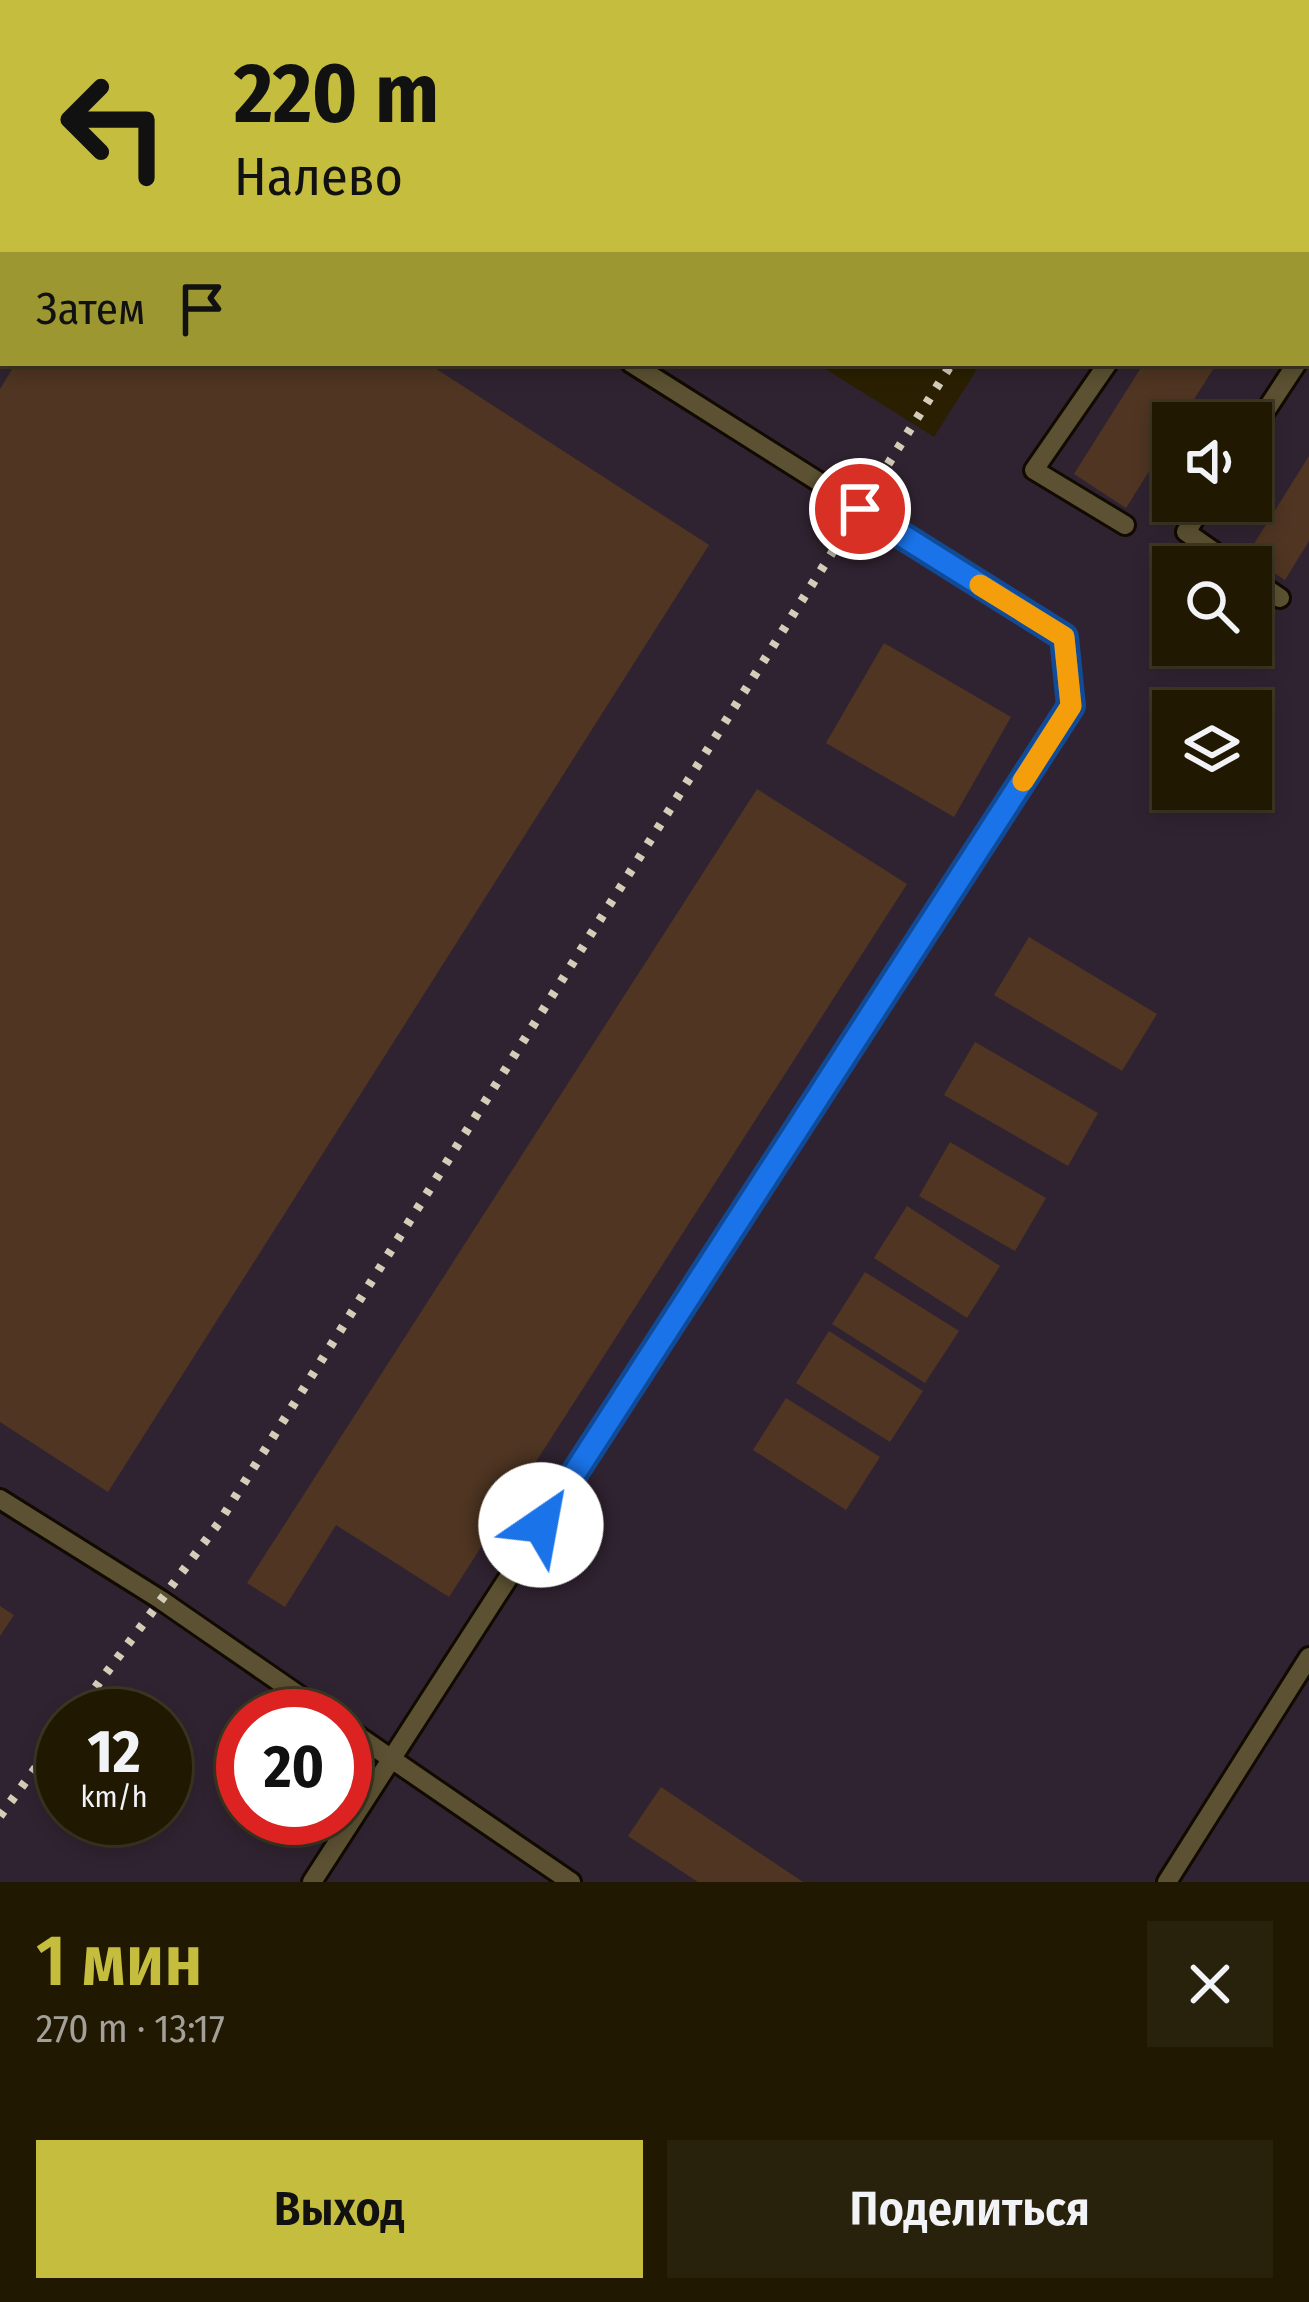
<!DOCTYPE html>
<html lang="ru">
<head>
<meta charset="utf-8">
<style>
  body { margin:0; font-family:"Fira Sans Condensed",sans-serif; background:#28210b; color:#f1f3f6; height:100vh; display:flex; flex-direction:column; font-size:45px; white-space:nowrap }
  * { box-sizing:border-box; margin:0 }
  p { font-size:39px; color:#a2a099 }
  .icon { flex:none; width:66px; height:66px; fill:none; stroke:currentColor; stroke-width:2; stroke-linecap:round; stroke-linejoin:round }
  .map { position:relative; height:1882px; overflow:hidden }
  .sheet { display:flex; flex-direction:column; background:#201801; flex:1 }
  .sheet>* { flex:none }
  .banner { position:absolute; left:0px; top:0px; width:1311px; height:366px; box-shadow:0 6px 18px #0003,0 0 0 3px #3d3723; background:#c4bd3e; color:#111; overflow:hidden }
  .tools { position:absolute; left:1152px; top:402px; display:grid; gap:24px }
  .tools a { display:grid; place-items:center; width:120px; height:120px; border-radius:0px; background:#201801; box-shadow:0 6px 18px #0003,0 0 0 3px #3d3723; font-size:60px }
  .speed { position:absolute; left:36px; top:1689px; display:flex; gap:24px; font-size:60px; font-weight:700; text-align:center }
  .speed>* { display:grid; place-content:center; width:156px; height:156px; border-radius:50%; background:#201801; box-shadow:0 6px 18px #0003,0 0 0 3px #3d3723; line-height:1 }
  .speed small { font-size:30px; font-weight:400 }
  .speed .limit { border:18px solid #d22; background:#fff; color:#111 }
  .pin { position:absolute; display:grid; place-items:center; width:102px; height:102px; color:#fff; margin:-51px; border:6px solid #fff; border-radius:50%; box-shadow:0 3px 12px #0007 }
  .me { position:absolute; width:132px; margin:-66px; rotate:33deg; stroke-linejoin:round; filter:drop-shadow(0 0 9px #0008) }
  .turn { display:flex; align-items:center; gap:42px; height:252px; padding:0 36px; font-size:54px }
  .turn .icon { width:156px; height:156px; stroke-width:2.5 }
  .turn b { display:block; font-size:84px; line-height:102px }
  .then { display:flex; align-items:center; height:114px; padding:0 36px; background:#0003; gap:24px; font-size:45px }
  .round { display:grid; place-items:center; flex:none; width:126px; height:126px; border-radius:0px; background:#28210b }
  .overview { display:flex; align-items:center; justify-content:space-between; height:204px; padding:0 36px }
  h1 { font-size:72px; font-weight:600; line-height:90px; color:#c4bd3e }
  .button { display:flex; gap:24px; margin-top:auto; padding:24px 36px }
  .button a { flex:1; height:138px; border-radius:0px; background:#c4bd3e; color:#111; font-size:48px; font-weight:600; line-height:138px; text-align:center }
  .button a+a { background:#28210b; color:#f1f3f6 }
  .map>svg:first-child { display:block }
  .industrial { fill:#302331; fill-rule:evenodd }
  .green { fill:#17382a }
  .building { fill:#4f3522 }
  .lines { fill:none; stroke-linecap:round; stroke-linejoin:round }
  .service-casing { stroke:#110a00; stroke-width:24 }
  .service { stroke:#5c5132; stroke-width:18 }
  .rail { stroke:#d4ceb9; stroke-width:9; stroke-dasharray:6 12; stroke-linecap:butt }
  .route-casing { stroke:#114b97; stroke-width:30 }
  .route { stroke:#1a73e8; stroke-width:21 }
  .slow { stroke:#f59e0b; stroke-width:21 }
</style>
</head>
<body>
<div class="map">
<svg width="1309" height="1882" viewBox="0 0 1309 1882">
  <rect width="100%" height="100%" fill="#2a2001"/>
  <path class="industrial" d="M0,0L242,3H3V363H816L934,437L981,363H1308V3H1209L1309,0V1882H0ZM1173,423H1251V501H1173ZM1173,567H1251V645H1173ZM1173,711H1251V789H1173ZM63,1716H165V1818H63ZM243,1716H345V1818H243Z"/>
  <g class="green">
    <path d="M0,0L26,3H3L0,196Z"/>
    <path d="M944,0H1133L942,3Z"/>
  </g>
  <g class="building">
    <path d="M16,363H427L709,545L108,1492L0,1422V389Z"/>
    <path d="M1144,363H1217L1179,423H1173V433L1126,508L1074,474Z"/>
    <path d="M1309,456V541L1285,580L1247,555Z"/>
    <path d="M884,643L1011,717L954,817L826,743Z"/>
    <path d="M757,789L907,884L449,1597L336,1525L285,1607L247,1583Z"/>
    <path d="M1029,937L1157,1014L1122,1071L994,995Z"/>
    <path d="M975,1042L1098,1113L1068,1166L944,1095Z"/>
    <path d="M950,1142L1046,1198L1015,1251L919,1196Z"/>
    <path d="M907,1206L1000,1266L967,1318L874,1258Z"/>
    <path d="M865,1272L959,1331L925,1383L832,1324Z"/>
    <path d="M829,1331L923,1391L890,1442L796,1383Z"/>
    <path d="M786,1398L880,1457L846,1510L753,1450Z"/>
    <path d="M0,1606L14,1615L0,1636Z"/>
    <path d="M661,1787L803,1882H698L628,1836Z"/>
  </g>
  <g class="lines">
    <defs>
      <g id="service">
        <path d="M65,0L70,3"/>
        <path d="M1308,74L1309,72"/>
        <path d="M1308,347L1309,346"/>
        <path d="M1108,363L1034,470L1125,525"/>
        <path d="M1251,433L1297,363"/>
        <path d="M1206,501L1186,532L1236,567"/>
        <path d="M1251,578L1280,598"/>
        <path d="M0,1499L161,1600L329,1716"/>
        <path d="M345,1727L571,1882"/>
        <path d="M312,1882L1071,706L1064,637L631,363"/>
        <path d="M1167,1882L1309,1657"/>
      </g>
    </defs>
    <use href="#service" class="service-casing"/>
    <use href="#service" class="service"/>
    <g class="rail">
      <path d="M1178,3L1180,0"/>
      <path d="M74,1716L218,1524L952,363"/>
      <path d="M0,1816L63,1731"/>
    </g>
  </g>
  <g class="lines">
    <defs>
      <path id="route" d="M541,1525L1071,706L1064,637L860,509"/>
    </defs>
    <use href="#route" class="route-casing"/>
    <use href="#route" class="route"/>
    <path class="slow" d="M980,585L1064,637L1071,706L1023,781"/>
  </g>
</svg>
<div class="tools">
<a><svg class="icon" aria-label="sound" viewBox="0 0 24 24"><path d="M4 9h4l5-4v14l-5-4H4zM17 9q2 3 0 6"/></svg></a>
<a><svg class="icon" aria-label="search" viewBox="0 0 24 24"><circle cx="10" cy="10" r="6"/><path d="M15 15l6 6"/></svg></a>
<a><svg class="icon" aria-label="layers" viewBox="0 0 24 24"><path d="M12 4l9 5-9 5-9-5zM3 14l9 5 9-5"/></svg></a>
</div>
<div class="speed"><div>12<small>km/h</small></div><div class="limit">20</div></div>
<div class="pin" style="left:860px;top:509px;background:#d93025"><svg class="icon" aria-label="arrive" viewBox="0 0 24 24"><path d="M6 21V4h12l-3 4 3 4H6"/></svg></div>
<svg class="me" style="left:541px;top:1525px" viewBox="-20 -20 40 40"><circle r="19" fill="#fff"/><path d="M0-13L10 11 0 6-10 11z" fill="#1a73e8"/></svg>
<div class="banner">
<div class="turn"><svg class="icon" aria-label="left" viewBox="0 0 24 24"><path d="M17 20v-9H6M10 6l-5 5 5 5"/></svg><div><b>220 m</b>Налево</div></div>
<div class="then">Затем<svg class="icon" aria-label="arrive" viewBox="0 0 24 24"><path d="M6 21V4h12l-3 4 3 4H6"/></svg></div>
</div>
</div>
<section class="sheet">
<div class="overview"><div><h1>1 мин</h1><p>270 m · 13:17</p></div><a class="round"><svg class="icon" aria-label="close" viewBox="0 0 24 24"><path d="M6 6l12 12M18 6L6 18"/></svg></a></div>
<div class="button"><a>Выход</a><a>Поделиться</a></div>
</section>
</body>
</html>
